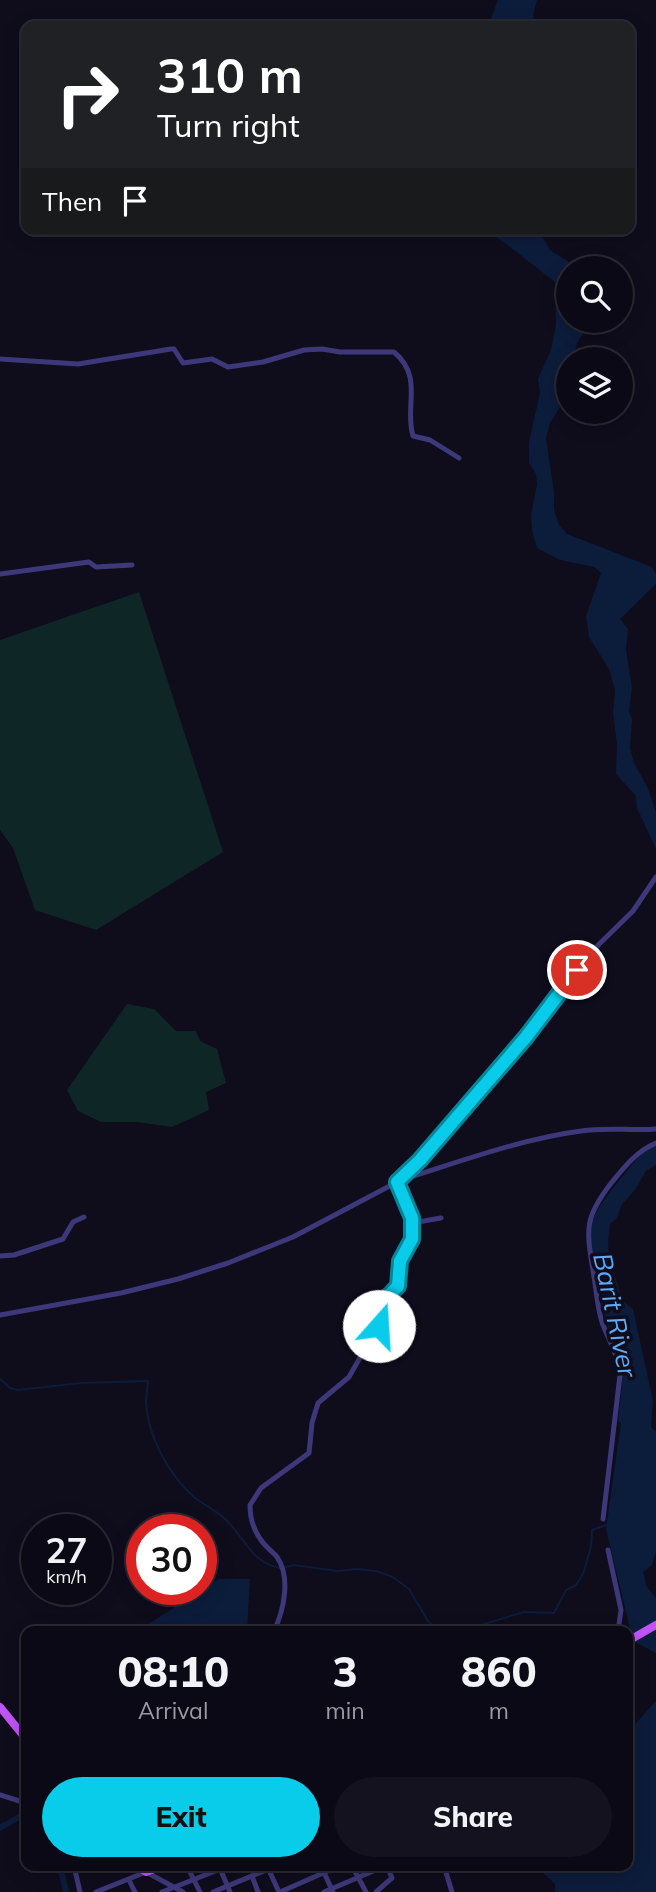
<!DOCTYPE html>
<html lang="en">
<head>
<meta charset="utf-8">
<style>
  body { margin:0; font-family:Mulish,sans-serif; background:#14121e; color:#f1f3f6; height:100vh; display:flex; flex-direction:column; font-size:26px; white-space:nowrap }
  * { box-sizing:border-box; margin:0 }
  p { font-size:23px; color:#9a9aa0 }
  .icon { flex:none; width:38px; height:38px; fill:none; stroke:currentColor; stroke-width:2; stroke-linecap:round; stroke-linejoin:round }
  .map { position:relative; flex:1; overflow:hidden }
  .panel { position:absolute; left:21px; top:1626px; width:612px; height:245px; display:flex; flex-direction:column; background:#0b0915; border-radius:14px; box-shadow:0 4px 18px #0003,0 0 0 2px #2b2a34 }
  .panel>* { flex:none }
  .guide { position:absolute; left:21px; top:21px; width:614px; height:214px; border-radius:14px; box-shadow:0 4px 18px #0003,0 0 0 2px #2b2a34; background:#202124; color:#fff; overflow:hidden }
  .fabs { position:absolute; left:556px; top:256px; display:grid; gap:14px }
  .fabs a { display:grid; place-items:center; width:77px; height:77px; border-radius:50%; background:#0b0915; box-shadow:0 4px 18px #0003,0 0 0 2px #2b2a34; font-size:35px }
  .speed { position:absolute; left:21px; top:1514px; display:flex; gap:14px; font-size:35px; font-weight:700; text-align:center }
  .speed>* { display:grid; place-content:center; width:91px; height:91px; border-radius:50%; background:#0b0915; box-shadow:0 4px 18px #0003,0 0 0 2px #2b2a34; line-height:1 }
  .speed small { font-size:18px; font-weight:400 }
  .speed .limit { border:10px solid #d22; background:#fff; color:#111 }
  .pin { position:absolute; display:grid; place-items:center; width:60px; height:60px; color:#fff; margin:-30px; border:4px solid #fff; border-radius:50%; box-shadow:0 2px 7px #0007 }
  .me { position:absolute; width:77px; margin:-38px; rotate:19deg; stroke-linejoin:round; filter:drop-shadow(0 0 5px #0008) }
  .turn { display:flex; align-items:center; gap:24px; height:147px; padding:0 21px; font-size:32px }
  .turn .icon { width:91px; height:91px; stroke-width:2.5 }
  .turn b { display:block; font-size:49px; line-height:60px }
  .then { display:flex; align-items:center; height:66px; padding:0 21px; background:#0003; gap:14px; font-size:26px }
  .eta { display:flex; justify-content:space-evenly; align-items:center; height:119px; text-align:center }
  .eta b { font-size:42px; font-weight:800; line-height:49px }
  .primary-button { display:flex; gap:14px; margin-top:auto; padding:14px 21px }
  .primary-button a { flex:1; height:80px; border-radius:42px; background:#08ccea; color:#111; font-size:28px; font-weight:800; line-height:80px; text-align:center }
  .primary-button a+a { background:#14121e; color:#f1f3f6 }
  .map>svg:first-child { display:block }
  .green { fill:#0f2626 }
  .water { fill:#0c1c3b }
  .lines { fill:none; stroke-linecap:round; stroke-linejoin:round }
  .stream { stroke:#0c1c3b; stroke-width:2 }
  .river { stroke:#0c1c3b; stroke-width:6 }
  .minor { stroke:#3d3879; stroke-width:5 }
  .major { stroke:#c154f9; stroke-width:8 }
  .route-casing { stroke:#058598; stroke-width:18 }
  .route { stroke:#08ccea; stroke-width:12 }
  .labels { text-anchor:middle; stroke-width:7; stroke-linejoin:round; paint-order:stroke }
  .water-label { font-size:26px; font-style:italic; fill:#5babf9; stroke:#0f0c1c }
</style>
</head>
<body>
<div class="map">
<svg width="656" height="1892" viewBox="0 0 656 1892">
  <rect width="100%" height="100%" fill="#0f0c1c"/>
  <g class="green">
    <path d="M139,592L223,852L96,930L35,910L13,848L0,830V640Z"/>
    <path d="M127,1004L154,1009L176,1031H196L200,1041L217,1049L226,1083L206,1092L209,1110L172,1127L137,1122H101L78,1111L67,1090Z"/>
  </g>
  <g class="water">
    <path d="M498,0H537L533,15L536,26H491V18Z"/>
    <path d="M483,229H531L542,237L539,230L550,250L579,268H569V320H592L577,343L573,359H569V393L550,423L546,438L554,492V509L559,525L567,534L652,567L656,574V584L620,619L628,629L626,649L632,688L629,711L632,720L630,748L634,763L647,786L656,812V849L637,808L636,796L616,774L617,745L613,713L615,690L609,669L589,637L586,616L601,573L594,567L560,560L537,548L532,531L531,514L537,485L536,474L529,463V442L540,393L538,379L551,350L556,324L555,282L501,240Z"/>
    <path d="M656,1145V1165L646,1171L635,1190L622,1204L617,1218L610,1224C609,1234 607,1244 609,1254C611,1269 619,1282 620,1299L633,1309L653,1401L651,1427L656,1432V1551L652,1565L643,1572L647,1587L656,1598V1653L633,1641L606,1529L621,1423L618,1421L622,1384L621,1364L600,1302C603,1292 599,1281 596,1271C583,1224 592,1215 621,1178C632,1166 640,1151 656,1145Z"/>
    <path d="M218,1579H250L247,1631H138Z"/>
    <path d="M656,1701V1892H555V1884L539,1869V1866H628V1732Z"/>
  </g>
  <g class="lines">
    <g class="stream">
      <path d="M0,1379L10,1388L18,1390L81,1383L148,1381C148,1388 146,1395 146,1403C148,1437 169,1475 194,1497C205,1506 220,1512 229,1523C245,1540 254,1564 280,1568"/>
      <path d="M286,1567L293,1565L338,1571L357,1569L376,1571L393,1577L409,1589L428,1621L434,1627L477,1626L524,1612L554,1613L566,1590L576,1585L583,1574L591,1547L592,1530L609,1524"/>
    </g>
    <g class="river">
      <path d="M0,1828L19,1817L26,1818"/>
      <path d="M60,1866L66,1892"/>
    </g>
    <g class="minor">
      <path d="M0,359L78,364L171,349H174L183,363L212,359L228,367L263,362L304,350L322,349L340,352H394C424,377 404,407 413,436L430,440L459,458"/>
      <path d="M0,574L89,562L96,567L132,565"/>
      <path d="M404,1179C462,1161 521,1139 581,1131C606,1127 631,1131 656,1129"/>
      <path d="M412,1223L441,1218"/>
      <path d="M0,1256L14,1255L63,1239L73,1222L84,1217"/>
      <path d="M0,1315L121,1293L178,1279L228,1263L293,1237L401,1180L526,1037L587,956L633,911L656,877"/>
      <path d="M603,1519L620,1375C618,1356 610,1342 603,1325C597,1309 597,1293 594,1277C587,1231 582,1220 612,1182C625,1166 637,1151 656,1143"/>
      <path d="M608,1550L621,1610L618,1631"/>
      <path d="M274,1631C284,1610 291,1577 277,1557C274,1553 272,1552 269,1549C256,1537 250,1522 250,1505L261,1488L309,1453L312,1423L318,1403L349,1377L378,1326V1306L398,1285L400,1260L412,1239V1218L397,1182"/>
      <path d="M0,1795L26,1803"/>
      <path d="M74,1866L80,1892"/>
      <path d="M187,1866L200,1892"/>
      <path d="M219,1866L230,1892"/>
      <path d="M267,1866L279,1892"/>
      <path d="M321,1866L333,1892"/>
      <path d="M352,1866L366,1892"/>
      <path d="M444,1866L452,1892"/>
      <path d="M252,1876L258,1892"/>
      <path d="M129,1880L135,1892"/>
      <path d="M96,1892L146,1872L183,1892"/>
      <path d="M162,1892L228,1866"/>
      <path d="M213,1892L276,1866"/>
      <path d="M280,1892L339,1866"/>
      <path d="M324,1892L385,1866"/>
      <path d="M376,1892L392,1878L387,1866"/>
    </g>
    <g class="major">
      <path d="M628,1641L656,1625"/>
      <path d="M0,1707L26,1739"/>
      <path d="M137,1866L146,1872L162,1866"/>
    </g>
  </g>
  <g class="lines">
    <defs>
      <path id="route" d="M379,1326L377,1308L398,1286L400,1261L412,1239V1218L397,1182L420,1160L526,1037L577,970"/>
    </defs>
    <use href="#route" class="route-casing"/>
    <use href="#route" class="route"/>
  </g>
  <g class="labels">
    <g class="water-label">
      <text transform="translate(615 1315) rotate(78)" y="9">Barit River</text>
    </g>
  </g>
</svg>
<div class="fabs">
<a><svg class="icon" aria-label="search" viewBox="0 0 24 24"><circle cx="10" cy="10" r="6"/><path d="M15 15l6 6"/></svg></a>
<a><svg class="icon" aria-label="layers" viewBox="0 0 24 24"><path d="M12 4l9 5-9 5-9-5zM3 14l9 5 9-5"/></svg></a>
</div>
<div class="speed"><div>27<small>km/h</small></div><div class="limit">30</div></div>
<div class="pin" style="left:577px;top:970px;background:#d93025"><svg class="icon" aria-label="arrive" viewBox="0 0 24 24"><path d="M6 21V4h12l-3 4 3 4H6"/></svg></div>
<svg class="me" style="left:379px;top:1326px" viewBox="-20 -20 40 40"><circle r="19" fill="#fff"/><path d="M0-13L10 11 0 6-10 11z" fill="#08ccea"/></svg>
<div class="guide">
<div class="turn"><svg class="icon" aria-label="right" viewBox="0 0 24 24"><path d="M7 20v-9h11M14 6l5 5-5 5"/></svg><div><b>310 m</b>Turn right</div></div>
<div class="then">Then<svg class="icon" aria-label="arrive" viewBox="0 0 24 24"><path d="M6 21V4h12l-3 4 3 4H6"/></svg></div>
</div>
<section class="panel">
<div class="eta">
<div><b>08:10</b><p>Arrival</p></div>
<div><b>3</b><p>min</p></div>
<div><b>860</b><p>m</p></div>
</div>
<div class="primary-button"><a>Exit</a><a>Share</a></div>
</section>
</div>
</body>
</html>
